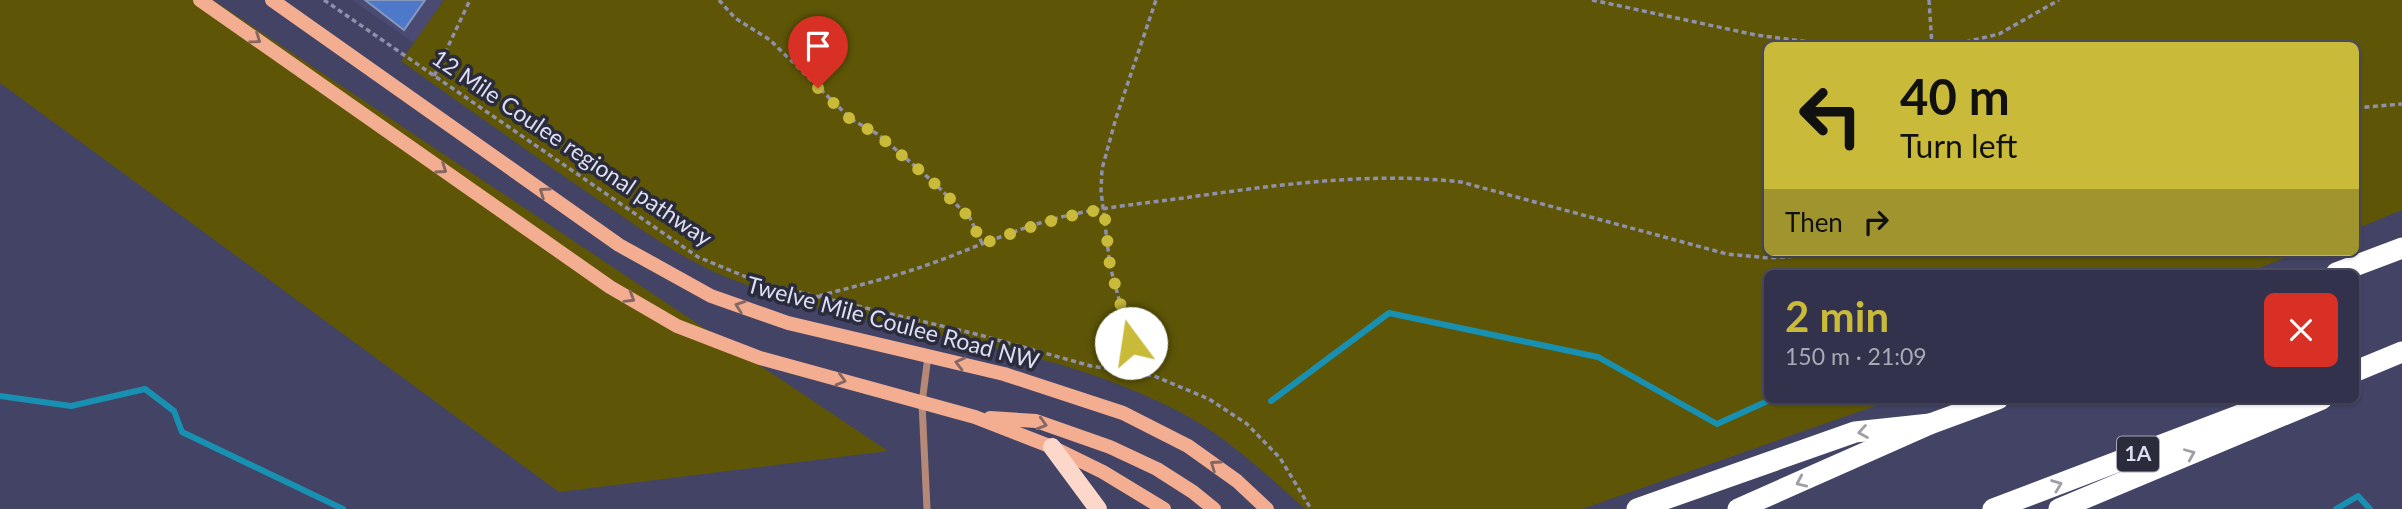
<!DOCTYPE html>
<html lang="en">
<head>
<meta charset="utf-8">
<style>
  body { margin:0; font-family:Lato,sans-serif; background:#3d3e56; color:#f1f3f6; height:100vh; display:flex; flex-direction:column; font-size:26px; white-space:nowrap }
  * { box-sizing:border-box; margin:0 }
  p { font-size:23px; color:#a8aab5 }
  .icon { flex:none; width:38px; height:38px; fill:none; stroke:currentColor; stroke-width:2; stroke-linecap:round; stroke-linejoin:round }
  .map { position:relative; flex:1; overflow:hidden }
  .panel { position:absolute; left:1764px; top:270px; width:595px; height:133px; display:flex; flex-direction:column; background:#32324c; border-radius:10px; box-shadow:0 2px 5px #0004,0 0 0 2px #4d4d64 }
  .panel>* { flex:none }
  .top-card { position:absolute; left:1764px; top:42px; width:595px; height:214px; border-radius:10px; box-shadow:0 2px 5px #0004,0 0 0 2px #4d4d64; background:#c9ba3a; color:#111; overflow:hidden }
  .pin { position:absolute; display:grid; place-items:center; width:60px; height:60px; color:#fff; margin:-72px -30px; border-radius:50% 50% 50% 0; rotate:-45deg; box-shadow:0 0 7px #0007 }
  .pin .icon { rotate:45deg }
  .me { position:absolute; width:77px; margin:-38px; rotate:346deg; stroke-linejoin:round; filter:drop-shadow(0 0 5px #0008) }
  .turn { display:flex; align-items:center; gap:24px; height:147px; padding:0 21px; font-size:32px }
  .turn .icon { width:91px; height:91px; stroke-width:2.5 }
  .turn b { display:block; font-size:49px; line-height:60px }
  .then { display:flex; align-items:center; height:66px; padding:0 21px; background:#0003; gap:14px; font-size:26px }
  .round { display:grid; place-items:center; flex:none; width:74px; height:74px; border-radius:10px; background:#3d3e56 }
  .overview { display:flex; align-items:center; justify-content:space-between; height:119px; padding:0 21px }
  h1 { font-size:42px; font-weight:700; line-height:52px; color:#c9ba3a }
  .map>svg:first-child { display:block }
  .built { fill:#4a4a73 }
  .green { fill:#5e5606 }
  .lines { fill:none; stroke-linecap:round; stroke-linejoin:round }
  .stream { stroke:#1890b1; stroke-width:6 }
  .building { fill:#4e78ca; stroke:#8598bc; stroke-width:2 }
  .path { stroke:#8f90ac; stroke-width:3.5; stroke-dasharray:5 3.5; stroke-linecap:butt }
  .street { stroke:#b68977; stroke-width:7 }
  .secondary { stroke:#f3ad91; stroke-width:14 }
  .primary { stroke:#fdd8ca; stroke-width:18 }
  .highway { stroke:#fff; stroke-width:21 }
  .oneway { stroke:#846662 }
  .oneway2 { stroke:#9fa0a7 }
  .route { stroke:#c9ba3a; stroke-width:12; stroke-dasharray:0 21.6 }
  .labels { text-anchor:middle; stroke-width:7; stroke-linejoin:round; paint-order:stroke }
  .shield { fill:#2a2b3b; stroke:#a7a8bc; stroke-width:2 }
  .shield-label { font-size:21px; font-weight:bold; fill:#dddef3 }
  .street-label { font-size:23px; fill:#dddef3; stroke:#2a2b3b }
</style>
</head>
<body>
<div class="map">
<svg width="2402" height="509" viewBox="0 0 2402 509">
  <rect width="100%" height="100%" fill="#424365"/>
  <path class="built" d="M352,0H444L414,43Z"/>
  <g class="green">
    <path d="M0,0H213L888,451L559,492L0,83Z"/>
    <path d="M444,0H2402V210L2356,229V46H1768V252H2299L2247,273H1768V399H1895L1582,509H1305C1266,474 1227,437 1180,412C1038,337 873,336 726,277C683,260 638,227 600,201C533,155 467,108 401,61Z"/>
  </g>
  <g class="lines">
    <g class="stream">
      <path d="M0,396L71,406L145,389L174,411L182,432L343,509"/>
      <path d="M1271,401L1389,313L1598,357L1717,424L1772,399"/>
      <path d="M2336,509L2358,496L2370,509"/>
    </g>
  </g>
  <path class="building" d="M365,0H425L404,30Z"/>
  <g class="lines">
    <g class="path">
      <path d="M324,0L698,257L756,281L815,296L980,335L1091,366L1154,376L1209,399L1247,424L1280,458L1311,509"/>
      <path d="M719,0L735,18L770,40L851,119L879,135L931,180L970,218L982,243"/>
      <path d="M1592,0L1756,35L1840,46"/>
      <path d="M1929,0L1932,46"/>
      <path d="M1949,46L1999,34L2059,0"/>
      <path d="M434,76L470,0"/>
      <path d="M2356,108L2402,104"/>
      <path d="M819,296C848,288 877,281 906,272C951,258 995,237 1040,223C1084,209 1131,205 1176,199C1270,186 1367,171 1461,182L1727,254L1769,258L1855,252"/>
      <path d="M1142,374L1136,362L1110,266L1101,191L1102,169L1116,118L1156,0"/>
    </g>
    <path class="street" d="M927,509L922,403L928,356"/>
    <g class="secondary">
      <path d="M200,0L610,287L677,326L760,358L975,417L1052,447L1103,472L1164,509"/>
      <path d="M272,0L619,245L711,296L788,323L1004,374L1123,413L1188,446L1237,481L1267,509"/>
      <path d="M990,418L1036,421L1110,447L1157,469L1193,492L1214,509"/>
    </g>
    <path class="primary" d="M1052,447L1098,509"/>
    <g class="highway">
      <path d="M2336,273L2402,248"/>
      <path d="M2356,371L2402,352"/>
      <path d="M1637,509L1855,432L1930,424"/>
      <path d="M1738,509L1930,424L1998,399"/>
      <path d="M1993,509L2282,399"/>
      <path d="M2059,509L2322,399"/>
    </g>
  </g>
  <defs><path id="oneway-chevron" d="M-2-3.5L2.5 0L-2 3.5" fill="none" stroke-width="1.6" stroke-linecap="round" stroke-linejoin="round" transform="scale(1.75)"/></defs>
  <g class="oneway">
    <use href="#oneway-chevron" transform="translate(256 39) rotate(35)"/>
    <use href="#oneway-chevron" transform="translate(442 169) rotate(35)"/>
    <use href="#oneway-chevron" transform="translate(544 192) rotate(-145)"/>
    <use href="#oneway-chevron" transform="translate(630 298) rotate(31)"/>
    <use href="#oneway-chevron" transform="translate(740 306) rotate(-161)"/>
    <use href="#oneway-chevron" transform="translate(960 363) rotate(-166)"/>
    <use href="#oneway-chevron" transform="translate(841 380) rotate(16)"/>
    <use href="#oneway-chevron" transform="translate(1042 424) rotate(16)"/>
    <use href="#oneway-chevron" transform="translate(1215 465) rotate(-145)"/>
  </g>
  <g class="oneway2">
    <use href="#oneway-chevron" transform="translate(1863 432) rotate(171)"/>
    <use href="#oneway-chevron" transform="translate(2190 454) rotate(-23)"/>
    <use href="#oneway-chevron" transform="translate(1801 482) rotate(156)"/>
    <use href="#oneway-chevron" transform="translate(2057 485) rotate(-21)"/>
  </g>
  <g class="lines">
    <path class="route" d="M818,88L850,119L878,135L931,180L970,218L982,244C1023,229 1061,216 1104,209L1110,266L1131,343"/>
  </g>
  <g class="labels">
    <rect class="shield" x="2117" y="436.5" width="42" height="35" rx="5"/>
    <g class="shield-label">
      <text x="2138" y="461">1A</text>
    </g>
    <g class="street-label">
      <text transform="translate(572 148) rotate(34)" y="8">12 Mile Coulee regional pathway</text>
      <text transform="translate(893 323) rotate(15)" y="8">Twelve Mile Coulee Road NW</text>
    </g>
  </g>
</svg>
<div class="pin" style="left:818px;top:88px;background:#d93025"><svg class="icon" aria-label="arrive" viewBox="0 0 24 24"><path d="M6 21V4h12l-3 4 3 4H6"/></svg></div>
<svg class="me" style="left:1131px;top:343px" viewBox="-20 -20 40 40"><circle r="19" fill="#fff"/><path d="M0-13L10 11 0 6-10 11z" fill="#c9ba3a"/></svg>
<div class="top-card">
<div class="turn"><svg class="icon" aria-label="left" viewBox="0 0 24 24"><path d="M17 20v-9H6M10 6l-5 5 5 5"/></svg><div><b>40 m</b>Turn left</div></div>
<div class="then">Then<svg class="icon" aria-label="right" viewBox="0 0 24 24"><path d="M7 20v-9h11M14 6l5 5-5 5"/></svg></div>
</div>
<section class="panel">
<div class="overview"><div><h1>2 min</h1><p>150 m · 21:09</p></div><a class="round" style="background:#d93025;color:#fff"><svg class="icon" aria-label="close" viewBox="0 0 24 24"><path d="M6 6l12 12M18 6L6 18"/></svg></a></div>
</section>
</div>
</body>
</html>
